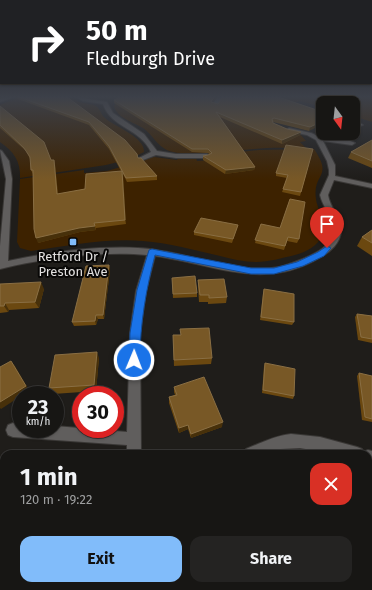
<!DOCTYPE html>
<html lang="en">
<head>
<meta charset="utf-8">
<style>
  body { margin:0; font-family:"Fira Sans",sans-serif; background:#242322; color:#f1f3f6; height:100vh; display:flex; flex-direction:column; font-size:15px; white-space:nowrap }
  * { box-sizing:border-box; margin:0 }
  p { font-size:13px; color:#9e9fa0 }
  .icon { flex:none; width:22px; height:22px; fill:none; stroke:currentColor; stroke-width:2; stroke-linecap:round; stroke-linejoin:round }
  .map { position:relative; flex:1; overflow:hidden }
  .drawer { position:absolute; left:0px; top:450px; width:372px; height:140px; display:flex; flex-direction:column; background:#171614; border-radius:12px 12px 0 0; box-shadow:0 1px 3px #0004,0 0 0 1px #363534 }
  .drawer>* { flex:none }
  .top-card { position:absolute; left:0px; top:0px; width:372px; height:84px; box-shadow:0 1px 3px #0004,0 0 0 1px #363534; background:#202124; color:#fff; overflow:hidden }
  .needle { width:26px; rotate:165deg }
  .fabs { position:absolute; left:316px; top:96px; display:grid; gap:8px }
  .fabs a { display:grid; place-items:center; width:44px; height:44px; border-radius:8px; background:#171614; box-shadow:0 1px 3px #0004,0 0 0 1px #363534; font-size:20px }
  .speed { position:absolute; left:12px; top:386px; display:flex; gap:8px; font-size:20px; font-weight:700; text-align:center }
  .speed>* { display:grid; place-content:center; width:52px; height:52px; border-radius:50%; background:#171614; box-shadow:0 1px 3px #0004,0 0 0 1px #363534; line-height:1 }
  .speed small { font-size:10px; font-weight:400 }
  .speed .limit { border:6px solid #d22; background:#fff; color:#111 }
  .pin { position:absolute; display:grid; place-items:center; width:34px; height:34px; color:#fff; margin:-41px -17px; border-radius:50% 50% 50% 0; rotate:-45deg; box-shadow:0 0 4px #0007 }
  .pin .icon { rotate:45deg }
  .me { position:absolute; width:44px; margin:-22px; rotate:1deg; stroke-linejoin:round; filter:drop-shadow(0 0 3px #0008) }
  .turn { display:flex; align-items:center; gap:14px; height:84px; padding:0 20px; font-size:18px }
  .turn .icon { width:52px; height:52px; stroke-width:2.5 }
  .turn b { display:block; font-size:28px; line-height:34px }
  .round { display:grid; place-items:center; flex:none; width:42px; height:42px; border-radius:12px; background:#242322 }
  .head { display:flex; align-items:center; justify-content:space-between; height:68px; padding:0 20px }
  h1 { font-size:24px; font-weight:700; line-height:30px }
  .action { display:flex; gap:8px; margin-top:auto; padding:8px 20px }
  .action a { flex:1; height:46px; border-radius:12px; background:#81bcfa; color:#111; font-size:16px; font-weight:700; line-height:46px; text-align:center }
  .action a+a { background:#242322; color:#f1f3f6 }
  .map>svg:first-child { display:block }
  .green { fill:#3d2200 }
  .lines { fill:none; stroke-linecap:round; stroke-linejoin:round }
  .minor-casing { stroke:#3a3836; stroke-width:2 }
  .minor { fill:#605e5d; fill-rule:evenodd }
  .wall { fill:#6b4810 }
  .shaded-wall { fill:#47300a }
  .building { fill:#785826; stroke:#896e43 }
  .route { fill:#1a73e8; stroke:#114b97 }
  .poi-dot { fill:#81bcfa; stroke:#080706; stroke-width:1.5 }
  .labels { text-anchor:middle; stroke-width:4; stroke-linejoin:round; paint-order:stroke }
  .poi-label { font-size:13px; fill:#e3e1e0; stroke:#080706 }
</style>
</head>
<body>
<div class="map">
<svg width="372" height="590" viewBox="0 0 372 590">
  <rect width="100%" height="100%" fill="#1f1d1a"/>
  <g class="green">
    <path d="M20,97L63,99L69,97C74,99 78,102 84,103C87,104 92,104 96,106C100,108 101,115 105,118C115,127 145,137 144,152L130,159L106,165L20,178C21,161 13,151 0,142V105Z"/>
    <path d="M128,97L207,105L241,97H372V122L353,116V103H323V107L300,101L265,114L266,120L274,122L271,124L300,134L306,141L300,142L306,148C289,148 271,147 254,149C233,150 182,159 165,149C156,144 151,133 143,128C133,122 117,118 114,106L116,103Z"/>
    <path d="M314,149C334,178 312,173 316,199C317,210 328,222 323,234C318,246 306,252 295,255C282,258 269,262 256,262C244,262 232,259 220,256C195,250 168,243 143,241C106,238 67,246 31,251L20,248L17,242L20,179L84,170V173L107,171L154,157L177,160L178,158H196L197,161L213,160L222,154L259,150Z"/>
  </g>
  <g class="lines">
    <defs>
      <g id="minor">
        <path d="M8,97H14L0,102V99Z"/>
        <path d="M76,97L107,102L113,113L144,134L157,151L176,154H207L210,156L207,158H176L156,155L143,160H139V158L151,152C140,128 111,128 103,104L83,101Z"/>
        <path d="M231,97L232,99L221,100L217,106L212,105L217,98Z"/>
        <path d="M353,124L360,123L363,125L353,128Z"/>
        <path d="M289,128L311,133L320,137L346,139L355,143L352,145L323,141L335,165V176L372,184V188L334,180L328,195C330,208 342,219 341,232C340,243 330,252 321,257C264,292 214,264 155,256L146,291L140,333L141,454H127V445L13,437L8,435L6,430L8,425L13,423L21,424V429H55V426L127,432L130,333L136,291L147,255C102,251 44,258 0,269V246L6,179L0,150L2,151L9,161L12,179L8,261C50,252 95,246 138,248C185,250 231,275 279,267C288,265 297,261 305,258C314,254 327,248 331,238C338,223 323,209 320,195L329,175V170L327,161L316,140L307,135L287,131L286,130Z"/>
        <path d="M291,434L320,437L357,447L362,449L363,452L368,450L372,451V465L368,464V454H334L300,448L281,449L267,454H244L246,449C261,443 274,436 291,434Z"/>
        <rect x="109" y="586" width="18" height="4"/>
      </g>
    </defs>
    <use href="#minor" class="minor-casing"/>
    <use href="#minor" class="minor"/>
  </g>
  <g class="wall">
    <path d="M15,97H67L138,158L157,176V180L127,182L123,174L126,224L96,228V230L80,232L38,243L33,174L31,170L30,159L26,151L0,128V106L51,160H54L55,164L58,194L85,189L121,171L109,149L89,125L15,98Z"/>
    <path d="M120,97H217L213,102L218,104L323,112L309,131L273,122V123L300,135L282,144L220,117L255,167L254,170L225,174L203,160V156L208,155L209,154L208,153L192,152L114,103V100Z"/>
    <path d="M372,140V168L348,158L351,152Z"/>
    <path d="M313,149L300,196L282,192L287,178L276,176V173Z"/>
    <path d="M261,224L299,239L297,243L287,241L284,250L255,243Z"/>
    <path d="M238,225L232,243L194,235V232Z"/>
    <path d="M372,230V256L357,246L362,237Z"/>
    <path d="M109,265L110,270L104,319H98L96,325L74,326L72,322Z"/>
    <path d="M172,278L197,293V297L173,298Z"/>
    <path d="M198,280L227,297L226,303L208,304V302H199L198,287Z"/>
    <path d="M0,284L44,289L39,308L9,310L8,312L0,313Z"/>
    <path d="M264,289L294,322L292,325L260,320L263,293Z"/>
    <path d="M357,314L372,316V343L358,340L355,317Z"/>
    <path d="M173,335L212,358L211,364L174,366Z"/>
    <path d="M99,358L96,391L53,394L49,388Z"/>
    <path d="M265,363L294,396L293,399L262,393L264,366Z"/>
    <path d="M359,373L372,376V422L362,420L357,376Z"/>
    <path d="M174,387L222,427L191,438L188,429L179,433L169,403V397L175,395L174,392Z"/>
  </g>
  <g class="shaded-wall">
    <path d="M107,97H114L107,99Z"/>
    <path d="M214,97H217L210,105L211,102Z"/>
    <path d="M323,121V124L309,131L310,127Z"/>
    <path d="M301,132L300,135L282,144V140Z"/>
    <path d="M54,160L55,164L58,198L57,194Z"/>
    <path d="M255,167L254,170L225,174L226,170Z"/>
    <path d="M122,171L123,175L126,224L125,220Z"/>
    <path d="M94,223L96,230L80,232L38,243L36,238Z"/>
    <path d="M109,265L110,270L104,319L103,315Z"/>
    <path d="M41,282L44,289L39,308L35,302Z"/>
    <path d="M5,303L9,310L8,312L4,306Z"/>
    <path d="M96,315L98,319L96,325L95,321Z"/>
    <path d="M97,352L99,358L96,391L94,385Z"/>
    <path d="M11,361L15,366L29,390L22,395H21V396L1,409L0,408V402Z"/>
    <path d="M223,422L222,427L191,438V434Z"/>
    <path d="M188,425V429L179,433V428Z"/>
    <path d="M64,586H67L66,590H63Z"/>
  </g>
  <g class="building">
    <path d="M19,97H67L125,140L137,154L138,158H141L157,176L126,178L109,146L89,122Z"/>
    <path d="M120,97H214L211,102L218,104L222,98L231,97H278L323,112V121L310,127L274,118L272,119L273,123L287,129L301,132L282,140L216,112L255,167L226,170L203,156L208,155L212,153L208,149H192L114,100Z"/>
    <path d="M0,106L44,142L51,160H54L57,194L85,189L86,174L122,171L125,220L94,223L95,226L79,228L36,238L34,229L33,170H31L30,157L24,148L0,125Z"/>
    <path d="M372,140V161L351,152Z"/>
    <path d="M286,145L313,149L301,192L283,189L288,175L276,173Z"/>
    <path d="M290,199L305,202L299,239L288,237L285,246L255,240L261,224L280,228Z"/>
    <path d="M201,218L238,225L233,239L194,232Z"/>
    <path d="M372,230V243L362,237Z"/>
    <path d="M109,265L103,315H96L95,321L72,322L86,266Z"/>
    <path d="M195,276L197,293L173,294L172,278Z"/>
    <path d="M224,279L227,297L209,298V295H200L198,280Z"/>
    <path d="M41,282L35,302L5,303L4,306H0V284Z"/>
    <path d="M264,289L294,294V322L261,317Z"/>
    <path d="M357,314L372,316V339L361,337Z"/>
    <path d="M209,328L212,358L174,360L173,335H181L180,329Z"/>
    <path d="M97,352L94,385L49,388L55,355Z"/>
    <path d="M11,361L26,386L0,402V367Z"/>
    <path d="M265,363L295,369L294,396L263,390Z"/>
    <path d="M359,373L372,376V419L365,417Z"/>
    <path d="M204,377L223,422L191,434L188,425L179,428L169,397L177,395L174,387Z"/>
    <path d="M11,586H64L63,590H9Z"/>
    <path d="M188,586H260L258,590H186Z"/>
  </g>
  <linearGradient id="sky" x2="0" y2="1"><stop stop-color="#11100e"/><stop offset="0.54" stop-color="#3c4049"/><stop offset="1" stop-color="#3c4049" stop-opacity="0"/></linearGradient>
  <rect width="372" height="179" fill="url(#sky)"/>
  <path class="route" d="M327,246L331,248L324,256L303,266L274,274H251L155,255C146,290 140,323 140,360L138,363L134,364L131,363L129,360L130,333L137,290L149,250L152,249L251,268H274L297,262L318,252Z"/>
  <rect class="poi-dot" x="69" y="238" width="8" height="8" rx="2"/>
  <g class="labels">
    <g class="poi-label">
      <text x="73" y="261">Retford Dr /<tspan x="73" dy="15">Preston Ave</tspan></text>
    </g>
  </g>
</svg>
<div class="fabs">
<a><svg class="needle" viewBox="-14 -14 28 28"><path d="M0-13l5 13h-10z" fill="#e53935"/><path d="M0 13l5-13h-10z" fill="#9e9fa0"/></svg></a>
</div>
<div class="speed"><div>23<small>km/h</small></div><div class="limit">30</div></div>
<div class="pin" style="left:327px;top:248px;background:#d93025"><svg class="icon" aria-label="arrive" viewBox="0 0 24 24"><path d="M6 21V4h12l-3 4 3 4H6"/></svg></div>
<svg class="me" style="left:134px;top:360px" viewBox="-20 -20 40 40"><circle r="17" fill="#1a73e8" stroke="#fff" stroke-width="3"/><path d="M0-11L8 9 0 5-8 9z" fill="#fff"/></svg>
<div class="top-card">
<div class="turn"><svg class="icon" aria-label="right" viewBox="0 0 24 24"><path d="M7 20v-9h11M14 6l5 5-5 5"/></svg><div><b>50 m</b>Fledburgh Drive</div></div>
</div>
<section class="drawer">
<div class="head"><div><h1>1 min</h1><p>120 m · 19:22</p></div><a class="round" style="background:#d93025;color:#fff"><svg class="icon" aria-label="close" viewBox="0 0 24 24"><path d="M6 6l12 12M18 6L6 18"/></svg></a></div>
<div class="action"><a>Exit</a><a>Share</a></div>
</section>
</div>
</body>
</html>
